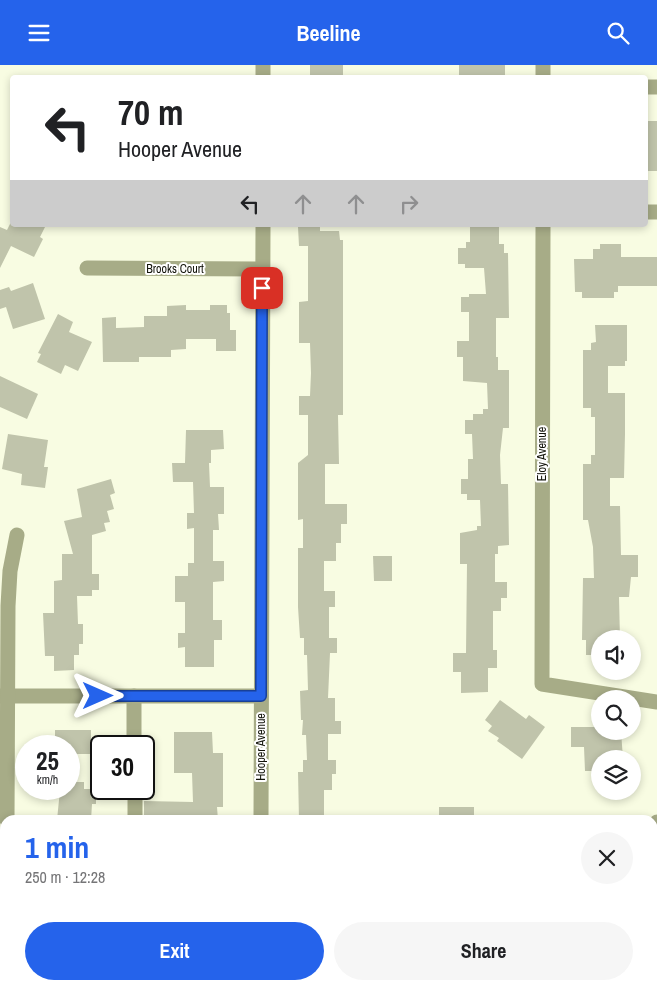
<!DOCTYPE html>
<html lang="en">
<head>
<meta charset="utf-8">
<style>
  body { margin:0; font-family:"Archivo Narrow",sans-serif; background:#f6f6f6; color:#202124; height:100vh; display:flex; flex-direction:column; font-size:19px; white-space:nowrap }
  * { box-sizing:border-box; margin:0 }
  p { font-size:16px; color:#757577 }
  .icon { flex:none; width:28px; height:28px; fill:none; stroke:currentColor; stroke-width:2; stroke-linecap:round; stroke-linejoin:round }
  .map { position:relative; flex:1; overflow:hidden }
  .drawer { position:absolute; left:0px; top:750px; width:658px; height:175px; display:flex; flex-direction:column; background:#fff; border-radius:15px 15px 0 0; box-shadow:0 2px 8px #0003 }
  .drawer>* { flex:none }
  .banner { position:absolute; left:10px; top:10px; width:638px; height:152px; border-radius:5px; box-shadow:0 2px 8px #0003; background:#fff; color:#202124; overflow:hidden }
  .buttons { position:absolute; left:591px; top:565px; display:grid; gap:10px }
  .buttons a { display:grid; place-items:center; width:50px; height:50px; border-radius:50%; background:#fff; box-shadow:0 2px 8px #0003; font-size:25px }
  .speed { position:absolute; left:15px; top:670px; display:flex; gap:10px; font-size:25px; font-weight:700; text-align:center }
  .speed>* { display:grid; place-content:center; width:65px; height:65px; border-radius:50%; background:#fff; box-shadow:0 2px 8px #0003; line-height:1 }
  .speed small { font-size:12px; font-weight:400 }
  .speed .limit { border:2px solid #111; border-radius:8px; background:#fff; color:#111 }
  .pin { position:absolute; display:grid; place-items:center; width:42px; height:42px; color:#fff; margin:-21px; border-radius:10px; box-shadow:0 2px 8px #0006 }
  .me { position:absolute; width:55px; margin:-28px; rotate:90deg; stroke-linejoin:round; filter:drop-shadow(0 0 4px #0008) }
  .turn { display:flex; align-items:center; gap:18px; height:105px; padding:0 25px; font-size:22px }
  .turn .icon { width:65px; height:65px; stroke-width:2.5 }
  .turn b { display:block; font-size:35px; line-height:42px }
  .lanes { display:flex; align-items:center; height:48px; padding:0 25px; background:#0003; justify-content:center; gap:25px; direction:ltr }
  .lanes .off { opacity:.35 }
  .round { display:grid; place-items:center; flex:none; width:52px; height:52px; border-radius:26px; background:#f6f6f6 }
  .overview { display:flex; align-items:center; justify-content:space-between; height:85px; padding:0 25px }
  h1 { font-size:30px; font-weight:700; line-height:38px; color:#2563eb }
  .cta { display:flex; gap:10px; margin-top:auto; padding:10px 25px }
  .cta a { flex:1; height:58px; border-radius:30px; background:#2563eb; color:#fff; font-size:20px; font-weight:700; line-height:58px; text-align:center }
  .cta a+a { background:#f6f6f6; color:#202124 }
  header { display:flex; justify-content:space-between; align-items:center; height:65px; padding:0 25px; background:#2563eb; color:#fff; font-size:22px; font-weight:700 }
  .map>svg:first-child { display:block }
  .building { fill:#c0c4ab }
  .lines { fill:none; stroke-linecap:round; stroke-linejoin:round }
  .minor { stroke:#a7ac87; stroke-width:15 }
  .route-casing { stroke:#184099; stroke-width:12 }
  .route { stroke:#2563eb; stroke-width:9 }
  .labels { text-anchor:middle; stroke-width:4; stroke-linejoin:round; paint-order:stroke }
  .street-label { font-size:12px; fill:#12130a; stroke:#fff }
</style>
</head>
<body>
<header><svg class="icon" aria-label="menu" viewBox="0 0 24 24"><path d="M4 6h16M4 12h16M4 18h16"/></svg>Beeline<svg class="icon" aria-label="search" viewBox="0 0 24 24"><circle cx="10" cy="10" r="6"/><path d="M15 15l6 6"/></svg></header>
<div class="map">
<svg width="657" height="925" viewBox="0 0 657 925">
  <rect width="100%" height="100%" fill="#f8fce2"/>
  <g class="building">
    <rect x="310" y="0" width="33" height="12"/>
    <rect x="459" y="0" width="46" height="12"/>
    <path d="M645,56H657V106H646L645,104Z"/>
    <path d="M11,157L12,160H46L40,172L43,174L34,192L11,181L0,203V162L7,165Z"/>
    <path d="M470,160H499V179H504V188H508L509,253H496V292H498V305H509V363H503L500,390L501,419H508L509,480L498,481V489H495V517H507V533H501V546H493V585H497V603H488V627L461,628V607H453V588H466L467,499H460V468L477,465V461H481L480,435H467V429H461V414H468V394H473L472,369H465V355H473V349H483V344H488L487,318L463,316V292H457V276H469V247H461V232H469V229H486L484,203H465V199H458V183H466V177H470Z"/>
    <path d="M298,162H320V166H339L340,175H343V350H338L339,399H325V439H347V459H341V478H336V496H324V526H335V542H329V573H337V588H330L328,633H335V656H341V669H328V695H336V709H332V725H324V755H299L298,707H303V695H307L306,670H302L303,655H301L300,626L308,625L307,590H304V573H300L298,542V483H303V454L298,455V398L308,390V350H299V331H310L311,308L310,278H299V237L308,236V181H299Z"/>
    <path d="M600,179H621V192H657V221H618V227H614V233H582V227H575L574,194H593V184H600Z"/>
    <path d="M33,218L45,254L13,264L6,242L0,244V225L9,222L11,226Z"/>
    <path d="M186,240V245H210V240H227V248H230V265H236V286H216V274H186V284L171,285V292H139V297H103L102,253L116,252V263L144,262V251H167V241Z"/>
    <path d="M58,249L73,257L69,267L92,277L78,306L65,300L61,309L37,297L41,289L38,288Z"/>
    <path d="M595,260H627V296H625V301H608V328H625V369L624,413H610V441H620L621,490H638V512H631L629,532H619L620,574H600V590H586V575H582L583,513H594L593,482L588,455H583V399H591V390H595V352H591V343H583V285H591V278L596,277Z"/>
    <path d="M0,311L38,329L27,354L0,342Z"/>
    <path d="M186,365H223L224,384L211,385V398H209L210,422H224V449H218L219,465H213V496H224V516L213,517V555H222V575H214V602H185V582L178,583V568H185V537H175V511H188V498H194V463L187,464V448H194L193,417H173L172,398H185Z"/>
    <path d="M8,369L48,375L44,402H48L45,423L21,420L22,409L2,404Z"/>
    <path d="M111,414L115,428L110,430L114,444L107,446L110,457L104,458L106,466L92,470V509H99V525H92V531H77L78,559H83V579H79V590H74V605L54,606V591H45L43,548H54V516L62,515V489H73L64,456L82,452L77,424Z"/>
    <path d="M373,491H392V516H374Z"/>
    <path d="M500,635L526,654L529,650L545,662L522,694L497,676L499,673L488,666L492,661L485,655Z"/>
    <path d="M571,662H597V666H621L623,694H600V706H585L584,682H571Z"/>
    <path d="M55,665H91V689H69V681H55Z"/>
    <path d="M174,667H212L213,688H223V742H217L218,755H144V736L193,737L192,708H174Z"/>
    <path d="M69,717H84V724H96V739H92L91,755H57L60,725L69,724Z"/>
    <rect x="439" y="742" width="35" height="13"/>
  </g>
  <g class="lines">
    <g class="minor">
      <path d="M543,0V12"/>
      <path d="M263,12V0"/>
      <path d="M645,22H657"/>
      <path d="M645,147H657"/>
      <path d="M543,160L542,619L657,637"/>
      <path d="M87,203L262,204"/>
      <path d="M0,631H261"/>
      <path d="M134,631V681"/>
      <path d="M135,724V755"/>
      <path d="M7,755L8,541L10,506L17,470"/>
      <path d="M261,755L263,160"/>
      <path d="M656,825L657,757"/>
      <path d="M7,925V920"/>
      <path d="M134,925V920"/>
      <path d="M261,925V920"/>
    </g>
  </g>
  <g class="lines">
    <defs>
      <path id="route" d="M98,631H261L262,223"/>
    </defs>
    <use href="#route" class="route-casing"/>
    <use href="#route" class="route"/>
  </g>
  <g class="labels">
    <g class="street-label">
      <text x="175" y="208">Brooks Court</text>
      <text transform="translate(542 389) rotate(-90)" y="4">Eloy Avenue</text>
      <text transform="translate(261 682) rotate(-90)" y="4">Hooper Avenue</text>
    </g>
  </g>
</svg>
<div class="buttons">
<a><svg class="icon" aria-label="sound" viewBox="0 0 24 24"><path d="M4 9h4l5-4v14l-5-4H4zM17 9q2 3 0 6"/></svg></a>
<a><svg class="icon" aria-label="search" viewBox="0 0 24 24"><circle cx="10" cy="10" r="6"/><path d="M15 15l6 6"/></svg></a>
<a><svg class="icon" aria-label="layers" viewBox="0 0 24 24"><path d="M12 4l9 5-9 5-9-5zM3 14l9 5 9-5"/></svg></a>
</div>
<div class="speed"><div>25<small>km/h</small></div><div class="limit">30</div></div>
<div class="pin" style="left:262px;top:223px;background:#d93025"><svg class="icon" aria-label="arrive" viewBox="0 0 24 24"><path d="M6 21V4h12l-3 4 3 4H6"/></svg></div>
<svg class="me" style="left:98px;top:631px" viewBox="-20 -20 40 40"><path d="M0-17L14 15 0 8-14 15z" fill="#2563eb" stroke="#fff" stroke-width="4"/></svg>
<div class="banner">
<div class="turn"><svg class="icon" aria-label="left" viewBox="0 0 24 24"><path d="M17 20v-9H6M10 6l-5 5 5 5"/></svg><div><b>70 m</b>Hooper Avenue</div></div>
<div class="lanes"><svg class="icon" aria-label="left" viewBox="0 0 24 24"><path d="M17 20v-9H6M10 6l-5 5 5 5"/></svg><svg class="icon off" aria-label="ahead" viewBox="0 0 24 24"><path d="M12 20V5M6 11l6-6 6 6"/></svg><svg class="icon off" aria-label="ahead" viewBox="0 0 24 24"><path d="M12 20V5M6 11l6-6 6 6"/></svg><svg class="icon off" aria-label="right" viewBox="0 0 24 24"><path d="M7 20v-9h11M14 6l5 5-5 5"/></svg></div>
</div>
<section class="drawer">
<div class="overview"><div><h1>1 min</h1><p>250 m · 12:28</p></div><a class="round"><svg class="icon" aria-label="close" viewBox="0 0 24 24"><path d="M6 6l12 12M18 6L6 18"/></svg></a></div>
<div class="cta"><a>Exit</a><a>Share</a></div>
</section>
</div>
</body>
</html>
